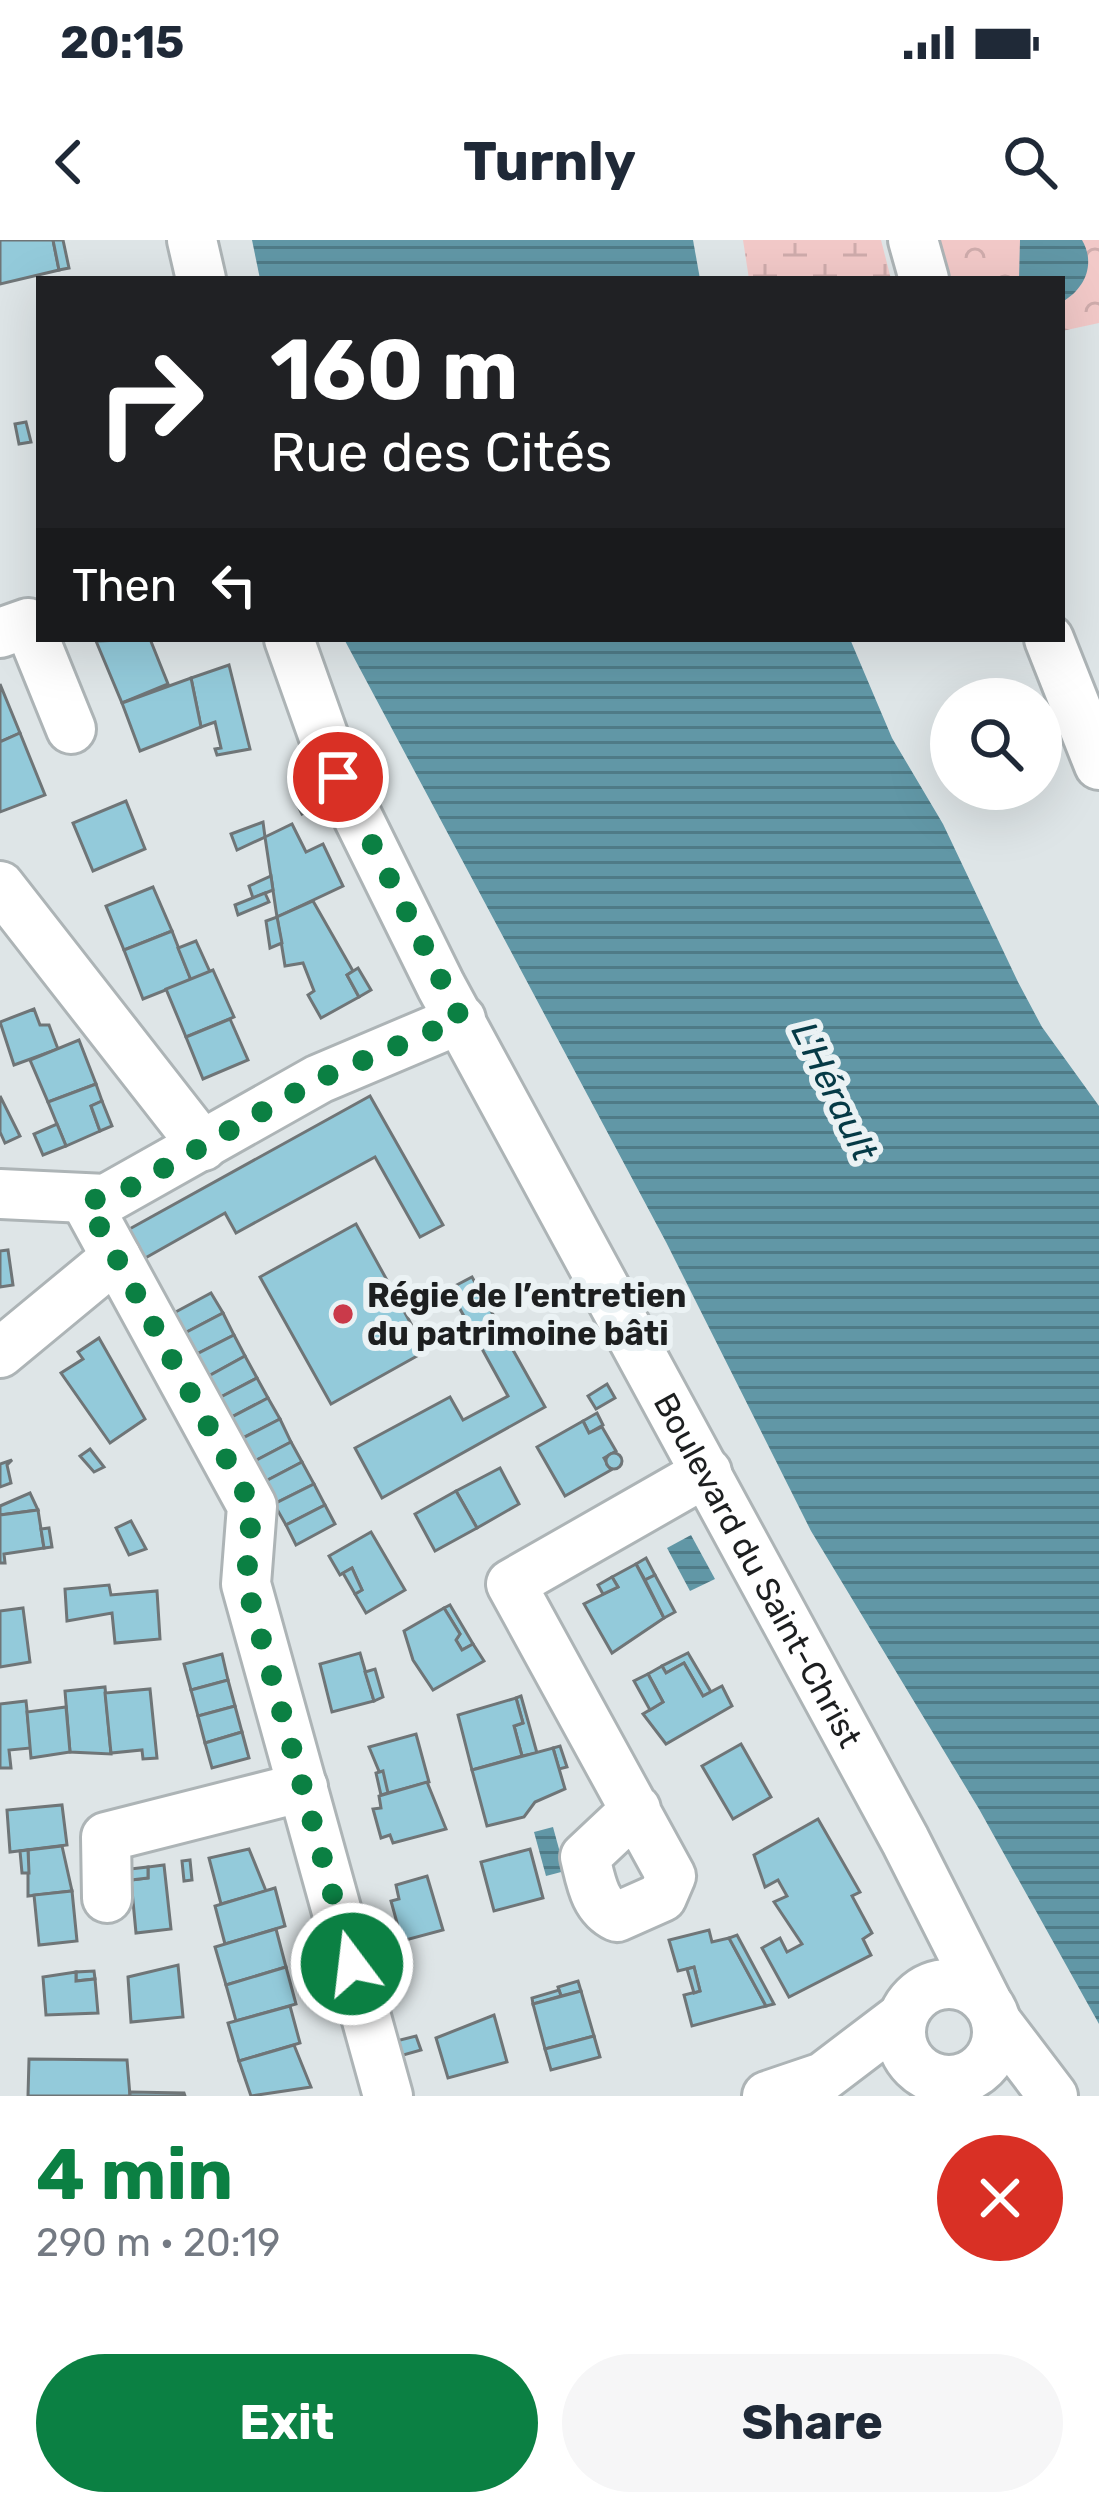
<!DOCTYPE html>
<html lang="en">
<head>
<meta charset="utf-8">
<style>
  body { margin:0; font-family:Rubik,sans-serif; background:#f6f6f7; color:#1f2937; height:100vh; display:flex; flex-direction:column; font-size:45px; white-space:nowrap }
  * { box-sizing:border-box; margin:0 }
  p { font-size:39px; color:#747a83 }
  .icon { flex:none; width:66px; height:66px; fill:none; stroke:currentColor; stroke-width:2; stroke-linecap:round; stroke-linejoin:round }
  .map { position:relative; height:1856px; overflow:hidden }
  .details { display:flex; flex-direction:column; background:#fff; flex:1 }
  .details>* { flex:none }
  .banner { position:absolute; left:36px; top:36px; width:1029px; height:366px; border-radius:0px; box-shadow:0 12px 48px #0002; background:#202124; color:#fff; overflow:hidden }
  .controls { position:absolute; left:930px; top:438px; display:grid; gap:24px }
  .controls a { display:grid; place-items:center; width:132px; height:132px; border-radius:50%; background:#fff; box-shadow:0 12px 48px #0002; font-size:60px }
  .pin { position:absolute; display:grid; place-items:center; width:102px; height:102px; color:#fff; margin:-51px; border:6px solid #fff; border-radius:50%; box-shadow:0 3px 12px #0007 }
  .me { position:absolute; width:132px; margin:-66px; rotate:345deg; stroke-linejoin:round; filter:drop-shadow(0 0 9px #0008) }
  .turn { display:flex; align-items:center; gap:42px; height:252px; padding:0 36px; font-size:54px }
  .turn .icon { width:156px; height:156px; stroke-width:2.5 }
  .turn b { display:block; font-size:84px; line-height:102px }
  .then { display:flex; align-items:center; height:114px; padding:0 36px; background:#0003; gap:24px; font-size:45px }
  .round { display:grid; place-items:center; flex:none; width:126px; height:126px; border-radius:63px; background:#f6f6f7 }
  .headline { display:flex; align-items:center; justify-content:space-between; height:204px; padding:0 36px }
  h1 { font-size:72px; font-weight:700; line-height:90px; color:#0b8043 }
  .primary-button { display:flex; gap:24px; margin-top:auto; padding:24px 36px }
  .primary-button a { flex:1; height:138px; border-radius:72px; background:#0b8043; color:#fff; font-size:48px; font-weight:700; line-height:138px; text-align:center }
  .primary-button a+a { background:#f6f6f7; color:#1f2937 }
  .status { display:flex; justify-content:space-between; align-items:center; height:84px; padding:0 60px; background:#fff; direction:ltr }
  .status svg { height:33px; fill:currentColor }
  header { display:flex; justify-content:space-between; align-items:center; height:156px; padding:0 36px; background:#fff; font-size:54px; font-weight:700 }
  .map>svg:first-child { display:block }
  .forest { fill:url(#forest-crowns) }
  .wetland { fill:url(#wetland-marsh) }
  .water { fill:url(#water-rules) }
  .building { fill:#93cada; stroke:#6f7577; stroke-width:3 }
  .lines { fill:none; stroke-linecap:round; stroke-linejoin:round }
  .minor-casing { stroke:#adb4b6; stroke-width:54 }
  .minor { stroke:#fff; stroke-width:48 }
  .route { stroke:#0b8043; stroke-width:21; stroke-dasharray:0 37.8 }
  .poi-dot { fill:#ca3a4a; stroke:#ebf2f4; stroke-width:4.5 }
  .labels { text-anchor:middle; stroke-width:12; stroke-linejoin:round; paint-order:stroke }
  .poi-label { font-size:33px; font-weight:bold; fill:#1d1f20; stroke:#ebf2f4; text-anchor:start }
  .street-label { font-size:33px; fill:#1d1f20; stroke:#ebf2f4 }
  .water-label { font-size:36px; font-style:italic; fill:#063a46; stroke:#ebf2f4 }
</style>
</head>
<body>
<div class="status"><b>20:15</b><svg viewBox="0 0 49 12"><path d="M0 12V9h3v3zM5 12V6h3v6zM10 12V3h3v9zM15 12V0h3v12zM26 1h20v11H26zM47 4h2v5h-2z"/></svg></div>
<header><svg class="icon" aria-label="back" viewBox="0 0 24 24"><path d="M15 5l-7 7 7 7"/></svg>Turnly<svg class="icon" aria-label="search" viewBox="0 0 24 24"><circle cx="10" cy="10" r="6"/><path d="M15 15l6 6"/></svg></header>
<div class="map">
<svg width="1099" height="1856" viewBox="0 0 1099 1856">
  <defs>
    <pattern id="forest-crowns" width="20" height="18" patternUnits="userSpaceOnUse" patternTransform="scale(3)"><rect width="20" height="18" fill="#f2c9c8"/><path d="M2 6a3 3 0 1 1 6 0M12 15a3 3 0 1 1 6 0" fill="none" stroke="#cfacac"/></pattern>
    <pattern id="wetland-marsh" width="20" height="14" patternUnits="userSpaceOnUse" patternTransform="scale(3)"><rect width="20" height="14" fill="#f2c9c8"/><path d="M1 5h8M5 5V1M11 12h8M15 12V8" fill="none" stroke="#cfacac"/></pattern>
    <pattern id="water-rules" width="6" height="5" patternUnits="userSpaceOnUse" patternTransform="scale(3)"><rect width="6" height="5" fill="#6197a6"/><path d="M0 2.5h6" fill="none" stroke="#4f7b87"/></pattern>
  </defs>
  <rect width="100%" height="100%" fill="#dee5e7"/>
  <path class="forest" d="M924,0H1099V83L1062,91V39H935Z"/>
  <path class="wetland" d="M743,0H881L891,39H749Z"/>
  <g class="water">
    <path d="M252,0H693L700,39H260Z"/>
    <path d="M1020,0H1082C1096,24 1085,49 1062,62V39H1019Z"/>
    <path d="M344,399H850L892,498L943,584L1018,742L1042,787L1099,866V1784L979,1569L811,1291L666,1002Z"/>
    <path d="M691,1295L715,1339L690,1351L667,1308Z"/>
    <path d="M553,1587L565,1631L546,1636L534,1592Z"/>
  </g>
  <g class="building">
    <path d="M0,0H53L59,30L0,44Z"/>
    <path d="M53,0H63L69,28L59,30Z"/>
    <path d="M26,182L31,202L19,204L15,184Z"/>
    <path d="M150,399L168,444L122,463L96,401Z"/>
    <path d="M229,425L250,509L217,515L215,509L221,508L215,482L201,487L191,438Z"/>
    <path d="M191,438L201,487L140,511L122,463Z"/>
    <path d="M0,444L20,493L0,502Z"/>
    <path d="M20,493L45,555L0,572V502Z"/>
    <path d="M310,552L317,567L302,574L295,560Z"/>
    <path d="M126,561L145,609L93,631L73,583Z"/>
    <path d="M263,582L265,597L237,610L231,594Z"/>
    <path d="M292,584L306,612L323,604L343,646L277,677L265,597Z"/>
    <path d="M271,636L273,650L253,658L249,646Z"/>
    <path d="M153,647L172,691L124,710L106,666Z"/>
    <path d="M265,653L269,662L238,675L235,665Z"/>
    <path d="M313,661L353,731L347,735L359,757L321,778L308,755L314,751L303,723L285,726L277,677Z"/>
    <path d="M277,677L282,703L270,708L266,681Z"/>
    <path d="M172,691L191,740L143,759L124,710Z"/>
    <path d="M196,701L210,732L191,740L178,708Z"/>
    <path d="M358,728L371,750L359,757L347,735Z"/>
    <path d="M213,730L234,777L186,797L166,749Z"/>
    <path d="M34,769L40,785H49L58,809L14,825L0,782Z"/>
    <path d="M230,779L248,820L203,839L186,797Z"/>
    <path d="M79,800L96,844L48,862L30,820Z"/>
    <path d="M96,844L102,861L91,866L100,891L66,906L48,862Z"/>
    <path d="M0,856L20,896L5,903L0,892Z"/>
    <path d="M370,856L443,985L420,997L375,917L236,993L225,973L140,1021L124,992Z"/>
    <path d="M102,861L112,886L100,891L91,866Z"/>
    <path d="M57,884L66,906L43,915L34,894Z"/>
    <path d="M356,984L426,1111L331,1164L260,1037Z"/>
    <path d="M8,1010L13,1045L0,1047V1011Z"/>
    <path d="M472,1037L545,1167L382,1258L355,1208L450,1157L463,1180L508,1156L449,1049Z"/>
    <path d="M211,1053L223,1073L181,1095L170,1075Z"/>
    <path d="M223,1073L234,1095L193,1116L181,1095Z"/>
    <path d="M234,1095L245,1116L205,1138L193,1116Z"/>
    <path d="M99,1098L145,1179L110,1203L61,1133L83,1119L78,1112Z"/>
    <path d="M245,1116L257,1138L217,1159L205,1138Z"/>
    <path d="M257,1138L268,1158L228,1179L217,1159Z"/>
    <path d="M607,1144L615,1158L596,1169L588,1156Z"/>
    <path d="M268,1158L280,1179L239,1200L228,1179Z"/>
    <path d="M597,1173L603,1185L589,1193L583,1181Z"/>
    <path d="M280,1179L291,1202L251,1223L239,1200Z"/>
    <path d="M583,1181L589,1193L602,1187L616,1211L604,1218L611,1230L565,1256L537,1207Z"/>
    <path d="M291,1202L302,1222L262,1243L251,1223Z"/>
    <path d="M90,1209L104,1227L94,1232L80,1216Z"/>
    <circle cx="614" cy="1221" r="8"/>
    <path d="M12,1220L7,1225L11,1243L0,1247V1224Z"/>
    <path d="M302,1222L314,1244L274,1264L262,1243Z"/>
    <path d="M500,1228L519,1264L477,1288L456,1251Z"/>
    <path d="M314,1244L325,1265L286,1285L274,1264Z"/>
    <path d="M456,1251L477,1288L435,1311L415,1274Z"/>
    <path d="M30,1253L38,1270L0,1275V1266Z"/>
    <path d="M325,1265L335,1284L296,1305L286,1285Z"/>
    <path d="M38,1270L44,1308L4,1314L5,1323H0V1275Z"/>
    <path d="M131,1281L146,1309L129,1315L116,1288Z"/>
    <path d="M49,1288L52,1307L44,1308L41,1289Z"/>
    <path d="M371,1292L405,1350L366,1373L355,1354L362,1350L352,1328L340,1335L329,1316Z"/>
    <path d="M646,1318L655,1335L645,1340L636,1324Z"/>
    <path d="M636,1324L664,1378L612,1413L584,1364L618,1347L612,1337Z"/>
    <path d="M352,1328L362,1350L355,1354L343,1333Z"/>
    <path d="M655,1335L675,1372L664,1378L645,1340Z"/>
    <path d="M612,1337L618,1347L603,1354L598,1345Z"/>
    <path d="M109,1345L111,1355L157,1351L160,1399L115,1403L112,1373L67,1381L65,1349Z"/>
    <path d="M450,1365L473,1404L462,1410L456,1400L460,1394L444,1368Z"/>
    <path d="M23,1368L30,1422L0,1427V1371Z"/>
    <path d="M444,1368L460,1394L456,1400L462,1410L473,1404L484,1421L433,1450L413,1420L404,1391Z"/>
    <path d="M360,1413L374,1461L332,1472L320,1424Z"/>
    <path d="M688,1413L711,1452L703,1456L684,1423L666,1433L662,1426Z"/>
    <path d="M222,1414L228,1440L191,1450L184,1424Z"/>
    <path d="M684,1423L703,1456L722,1446L732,1466L666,1504L643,1474L663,1462L648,1434L662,1426L666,1433Z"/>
    <path d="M375,1429L383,1457L374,1461L365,1432Z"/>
    <path d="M648,1434L663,1462L650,1470L634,1441Z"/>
    <path d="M228,1440L235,1466L198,1476L191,1450Z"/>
    <path d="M105,1447L111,1514L70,1512L65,1451Z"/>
    <path d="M150,1449L157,1518L143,1519L142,1510L111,1513L105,1453Z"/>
    <path d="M521,1456L537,1513L522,1516L514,1486L523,1483L516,1458Z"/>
    <path d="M516,1458L523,1483L514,1486L522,1516L472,1530L458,1475Z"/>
    <path d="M26,1461L31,1508L9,1510L11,1528H0V1464Z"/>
    <path d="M235,1466L242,1492L205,1503L198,1476Z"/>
    <path d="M66,1467L70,1512L31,1518L27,1472Z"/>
    <path d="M242,1492L249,1518L212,1528L205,1503Z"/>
    <path d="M416,1494L429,1542L388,1553L369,1507Z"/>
    <path d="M741,1504L771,1557L733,1579L702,1526Z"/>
    <path d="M560,1506L567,1527L559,1529L553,1508Z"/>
    <path d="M553,1508L565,1549L535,1562L524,1577L487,1586L472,1530Z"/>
    <path d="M383,1531L388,1553L381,1555L376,1533Z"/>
    <path d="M427,1542L446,1589L393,1603L390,1595L381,1598L373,1569L381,1568L379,1556Z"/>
    <path d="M62,1565L67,1605L10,1612L7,1570Z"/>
    <path d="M818,1579L860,1652L852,1656L872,1693L863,1699L871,1715L789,1757L762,1708L780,1698L787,1712L802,1704L774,1662L787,1656L778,1640L765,1647L754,1615Z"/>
    <path d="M62,1606L72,1651L28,1656V1610Z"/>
    <path d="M249,1609L266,1651L221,1664L209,1618Z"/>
    <path d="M530,1609L543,1658L494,1671L481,1622Z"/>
    <path d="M28,1610L29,1633H22L20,1611Z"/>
    <path d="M190,1620L192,1640L184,1641L182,1621Z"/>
    <path d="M164,1625L171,1689L136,1693L131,1640L148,1638V1627Z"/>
    <path d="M148,1627V1638L131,1640L130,1629Z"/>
    <path d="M427,1636L443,1690L402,1701L391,1661L399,1659L396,1645Z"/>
    <path d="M275,1648L285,1686L225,1704L215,1666Z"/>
    <path d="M72,1651L77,1701L39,1705L34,1655Z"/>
    <path d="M276,1689L286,1727L226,1745L215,1707Z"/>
    <path d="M709,1690L712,1702L729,1698L766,1766L692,1786L684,1755L700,1751L694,1727L678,1731L669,1700Z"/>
    <path d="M737,1695L774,1764L766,1766L729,1698Z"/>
    <path d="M178,1725L183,1777L131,1782L128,1737Z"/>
    <path d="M286,1727L296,1764L236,1781L226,1745Z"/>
    <path d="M694,1727L700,1751L694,1753L687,1729Z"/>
    <path d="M94,1731L95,1739L76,1741V1732Z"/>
    <path d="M76,1732V1741L95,1739L98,1773L46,1775L43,1737Z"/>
    <path d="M578,1741L581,1751L561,1756L558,1747Z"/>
    <path d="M559,1750L561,1756L533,1764L532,1758Z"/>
    <path d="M581,1751L594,1796L545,1809L533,1764Z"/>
    <path d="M290,1766L300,1803L239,1821L228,1783Z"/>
    <path d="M494,1775L507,1822L448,1838L436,1798Z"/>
    <path d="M416,1796L421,1810L400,1816L396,1801Z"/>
    <path d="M594,1796L600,1817L551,1830L545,1809Z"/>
    <path d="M294,1805L311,1847L251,1856L239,1821Z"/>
    <path d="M29,1819L127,1820L130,1856H28Z"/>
    <path d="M130,1852L184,1853L185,1856H130Z"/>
  </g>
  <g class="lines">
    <defs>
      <g id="minor">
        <path d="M192,0L201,39"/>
        <path d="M913,0L924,39"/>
        <path d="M0,393L28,383L71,489"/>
        <path id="s1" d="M289,399L338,537L441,746L905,1600L986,1760"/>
        <path d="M1049,399L1099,525"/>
        <path d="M0,646L203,906"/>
        <path d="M0,954L106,959L319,839L461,779"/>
        <path d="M86,962L252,1266L246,1344L388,1856"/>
        <path d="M0,1113L116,1017"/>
        <path d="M636,1569L585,1617C591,1641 594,1666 617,1677L662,1657L671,1636L511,1344L707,1232"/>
        <path d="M107,1658L106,1597L303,1547"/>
        <circle cx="949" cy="1792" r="48"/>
        <path d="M996,1781L1053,1856"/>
        <path d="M767,1856L823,1837L902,1777"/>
      </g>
    </defs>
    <use href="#minor" class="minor-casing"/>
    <use href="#minor" class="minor"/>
  </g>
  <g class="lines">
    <path class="route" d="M338,537L461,779L319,839L124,951L86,962L252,1266L246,1344L352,1724"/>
  </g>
  <circle class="poi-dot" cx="343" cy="1074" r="12"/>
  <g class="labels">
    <g class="poi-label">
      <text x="367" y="1067">Régie de l’entretien<tspan x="367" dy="38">du patrimoine bâti</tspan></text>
    </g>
    <g class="street-label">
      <text dy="12" stroke="none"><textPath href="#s1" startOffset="1044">Boulevard du Saint-Christ</textPath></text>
    </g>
    <g class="water-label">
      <text transform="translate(835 851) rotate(64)" y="13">L'Hérault</text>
    </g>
  </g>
</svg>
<div class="controls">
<a><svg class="icon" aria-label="search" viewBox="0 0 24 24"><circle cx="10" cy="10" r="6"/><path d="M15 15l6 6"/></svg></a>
</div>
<div class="pin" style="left:338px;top:537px;background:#d93025"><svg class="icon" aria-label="arrive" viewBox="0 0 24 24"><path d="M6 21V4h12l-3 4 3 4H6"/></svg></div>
<svg class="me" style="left:352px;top:1724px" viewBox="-20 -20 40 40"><circle r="17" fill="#0b8043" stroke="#fff" stroke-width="3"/><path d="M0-11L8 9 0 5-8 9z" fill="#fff"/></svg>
<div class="banner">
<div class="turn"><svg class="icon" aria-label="right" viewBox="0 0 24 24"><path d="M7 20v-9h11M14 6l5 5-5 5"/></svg><div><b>160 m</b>Rue des Cités</div></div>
<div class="then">Then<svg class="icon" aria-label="left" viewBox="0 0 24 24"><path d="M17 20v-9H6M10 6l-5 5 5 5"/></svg></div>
</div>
</div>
<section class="details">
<div class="headline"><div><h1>4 min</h1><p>290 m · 20:19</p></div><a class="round" style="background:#d93025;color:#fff"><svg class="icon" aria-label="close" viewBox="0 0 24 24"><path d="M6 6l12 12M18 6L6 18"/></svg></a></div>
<div class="primary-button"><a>Exit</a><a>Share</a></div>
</section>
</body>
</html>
